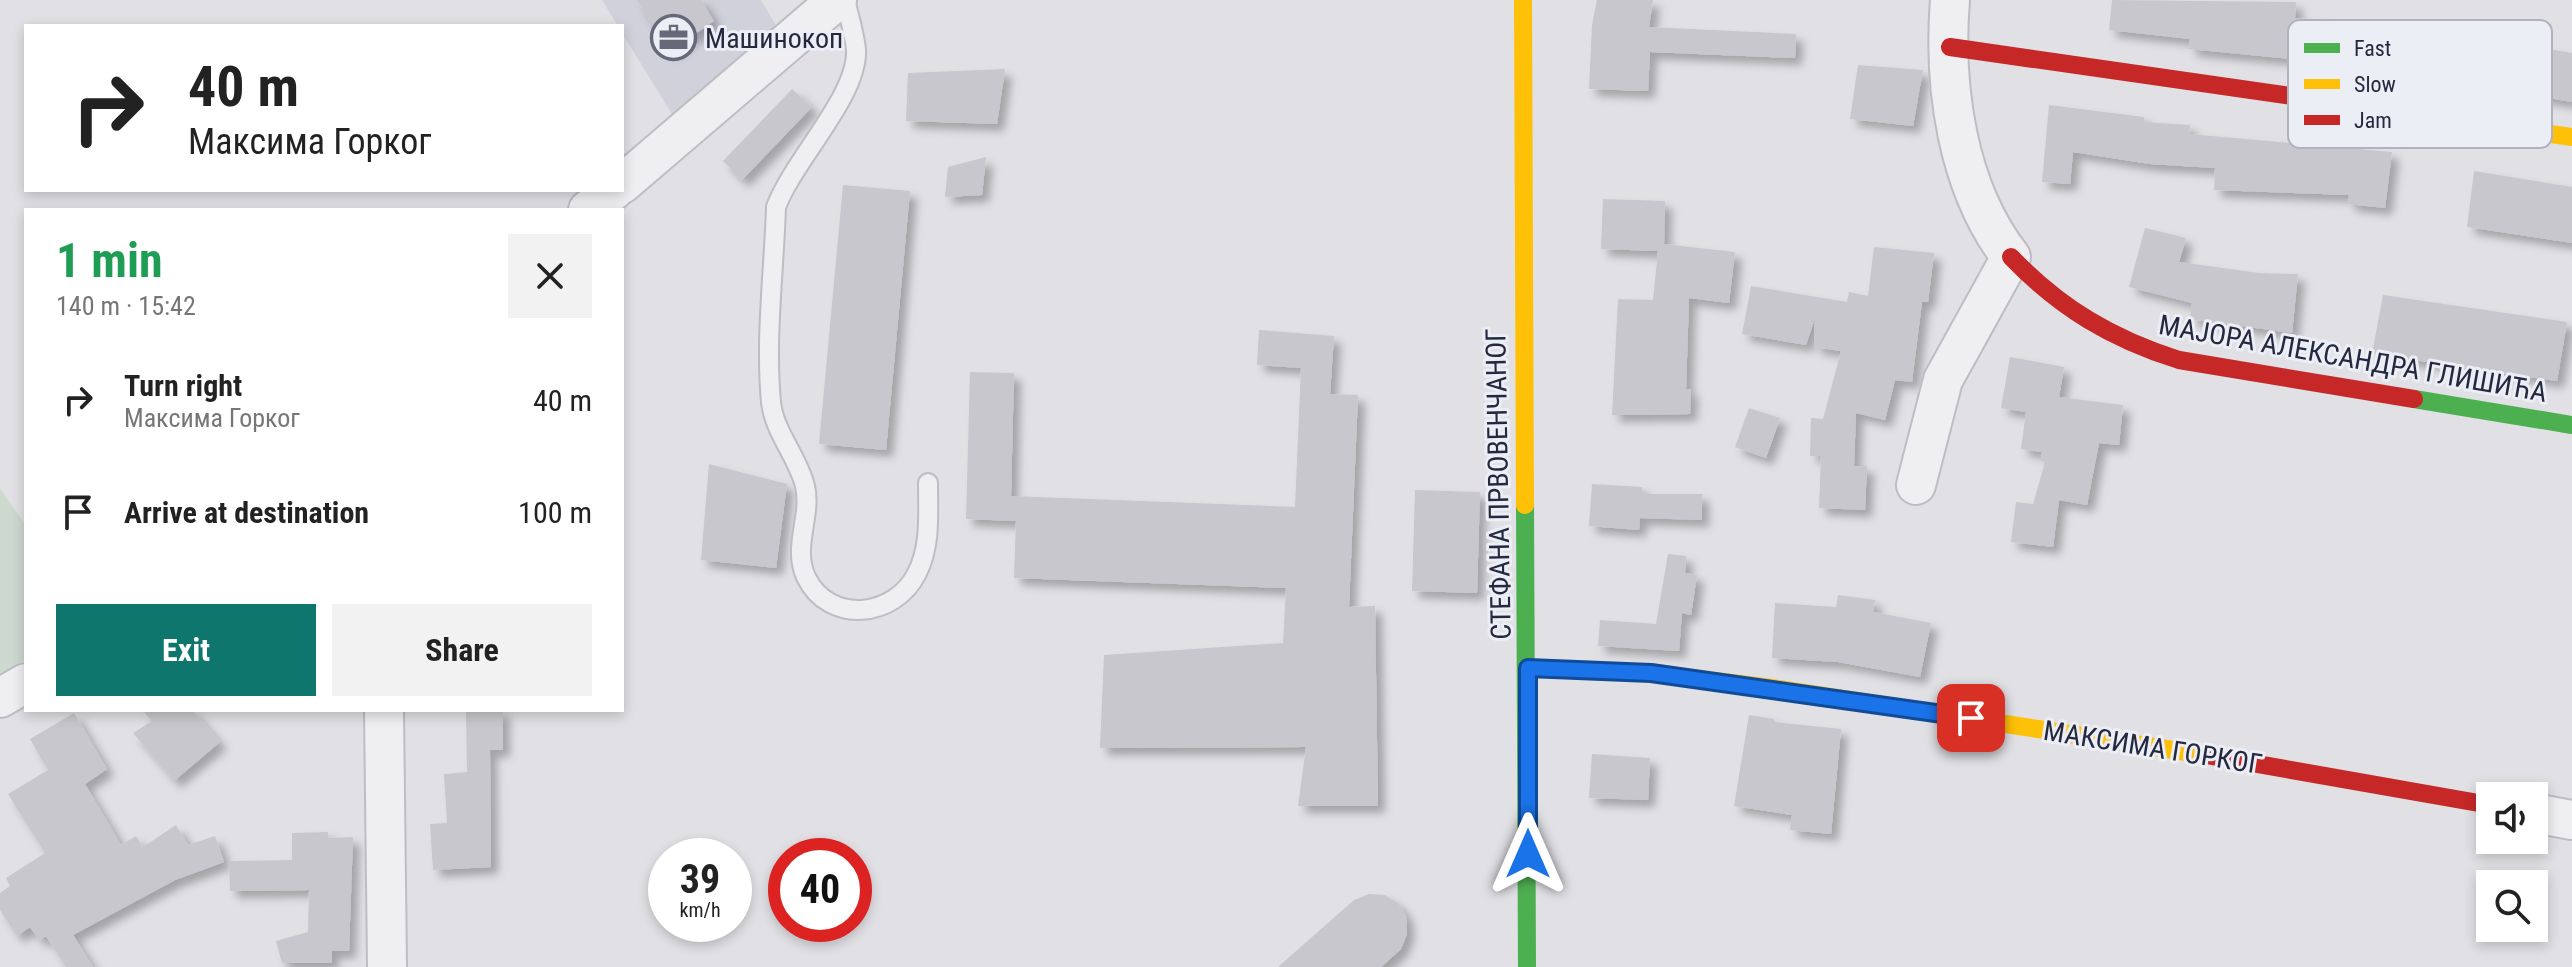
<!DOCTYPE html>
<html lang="en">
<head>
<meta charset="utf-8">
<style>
  body { margin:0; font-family:"Roboto Condensed",sans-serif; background:#f2f2f2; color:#222; height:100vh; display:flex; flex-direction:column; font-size:30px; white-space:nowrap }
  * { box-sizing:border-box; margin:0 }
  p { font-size:26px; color:#767676 }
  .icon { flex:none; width:44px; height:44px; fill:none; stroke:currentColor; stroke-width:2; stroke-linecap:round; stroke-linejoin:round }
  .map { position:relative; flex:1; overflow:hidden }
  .side { position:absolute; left:24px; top:208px; width:600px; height:504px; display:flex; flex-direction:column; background:#fff; border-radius:0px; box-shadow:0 4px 12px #0003 }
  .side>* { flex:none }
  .banner { position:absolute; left:24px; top:24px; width:600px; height:168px; border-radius:0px; box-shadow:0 4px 12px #0003; background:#fff; color:#222; overflow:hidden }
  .tools { position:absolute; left:2476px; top:782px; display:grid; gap:16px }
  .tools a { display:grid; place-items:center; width:72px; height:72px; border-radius:0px; background:#fff; box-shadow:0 4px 12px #0003; font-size:40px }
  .speed { position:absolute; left:648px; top:838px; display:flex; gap:16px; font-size:40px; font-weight:700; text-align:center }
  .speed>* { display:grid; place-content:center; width:104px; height:104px; border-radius:50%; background:#fff; box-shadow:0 4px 12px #0003; line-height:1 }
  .speed small { font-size:20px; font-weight:400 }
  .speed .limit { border:12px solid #d22; background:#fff; color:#111 }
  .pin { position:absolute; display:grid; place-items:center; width:68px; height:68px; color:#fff; margin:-34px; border-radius:16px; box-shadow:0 4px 12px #0006 }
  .me { position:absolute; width:88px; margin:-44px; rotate:0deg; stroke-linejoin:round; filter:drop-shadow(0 0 6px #0008) }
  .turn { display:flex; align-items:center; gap:28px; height:168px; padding:0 32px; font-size:36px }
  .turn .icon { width:104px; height:104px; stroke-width:2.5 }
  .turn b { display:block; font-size:56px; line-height:68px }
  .round { display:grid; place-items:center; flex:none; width:84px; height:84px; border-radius:0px; background:#f2f2f2 }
  .overview { display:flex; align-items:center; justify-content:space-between; height:136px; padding:0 32px }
  h1 { font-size:48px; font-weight:700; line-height:60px; color:#1e9e55 }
  .action { display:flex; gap:16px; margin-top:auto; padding:16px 32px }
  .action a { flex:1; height:92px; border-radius:0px; background:#0f766e; color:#fff; font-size:32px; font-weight:700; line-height:92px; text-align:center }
  .action a+a { background:#f2f2f2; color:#222 }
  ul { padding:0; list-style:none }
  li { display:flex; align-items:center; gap:24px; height:112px; padding:0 32px }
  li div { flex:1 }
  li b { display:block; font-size:30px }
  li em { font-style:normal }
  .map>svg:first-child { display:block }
  .built { fill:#d0d1db }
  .green { fill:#cdd8cf }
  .building { fill:#c7c7cd; filter:url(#shadow) }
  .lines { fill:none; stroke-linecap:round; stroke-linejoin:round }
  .lane-casing { stroke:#bdbdc3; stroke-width:22 }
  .street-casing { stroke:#bdbdc3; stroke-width:42 }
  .path { stroke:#bfbfc5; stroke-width:5; stroke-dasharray:6 6; stroke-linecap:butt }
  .lane { stroke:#efeff2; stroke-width:18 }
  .street { stroke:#efeff2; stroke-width:38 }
  .fast { stroke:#4caf50; stroke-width:18 }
  .slow { stroke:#ffc107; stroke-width:18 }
  .jam { stroke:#c62828; stroke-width:18 }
  .route-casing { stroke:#114b97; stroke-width:20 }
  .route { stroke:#1a73e8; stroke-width:14 }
  .labels { text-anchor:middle; stroke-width:6; stroke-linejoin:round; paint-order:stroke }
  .poi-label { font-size:28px; fill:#25293f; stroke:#eceef5; text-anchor:start }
  .street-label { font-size:28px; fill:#25293f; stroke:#eceef5 }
  .key { fill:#eceef5; stroke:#b0b3be; stroke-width:2 }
  .key-label { font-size:22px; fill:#25293f }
</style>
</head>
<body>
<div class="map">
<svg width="2572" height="967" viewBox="0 0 2572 967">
  <defs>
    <filter id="shadow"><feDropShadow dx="7" dy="7" stdDeviation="4" flood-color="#0004"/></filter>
  </defs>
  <rect width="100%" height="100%" fill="#e0e0e5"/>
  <path class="built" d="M602,0H761L777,27L675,119L622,33V26H618Z"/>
  <path class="green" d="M0,489L26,525V659L0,675Z"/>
  <g class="building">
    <path d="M637,0H701L714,21L669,52Z"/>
    <path d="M1597,0H1653L1649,27L1796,34L1795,58L1650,52L1648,91L1589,89L1592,25Z"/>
    <path d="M2112,0L2296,2L2295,18L2360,24L2354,65L2189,49L2190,39L2109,30Z"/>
    <path d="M2435,28L2474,29V37L2572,53V102L2502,90L2503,87L2433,84Z"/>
    <path d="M1858,65L1923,70L1913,126L1850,119Z"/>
    <path d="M1005,69L997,124L906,121L908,73Z"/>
    <path d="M792,89L812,107L742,180L723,161Z"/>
    <path d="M2049,105L2144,117V122L2190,125L2189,134L2392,152L2385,208L2348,204L2349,195L2214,190L2215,168L2150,164L2073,152L2070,184L2042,182Z"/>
    <path d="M986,157L982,195L945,197L948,167Z"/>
    <path d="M2474,171L2572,187V243L2467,227Z"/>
    <path d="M843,185L910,191L886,450L819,444Z"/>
    <path d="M1603,199L1665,201L1664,244L1735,252L1729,303L1689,298L1686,389H1691L1690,414L1612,415L1618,299L1653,300L1658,251L1601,249Z"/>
    <path d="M2145,228L2186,238L2179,262L2259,273L2298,274L2292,333L2190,319L2192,303L2129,287Z"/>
    <path d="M1874,247L1934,253L1928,302H1922L1912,382L1895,380L1885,420L1856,413L1854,466H1867L1865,510L1819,508L1821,456H1810L1811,418L1823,419L1841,351L1814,347L1815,318L1806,345L1742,334L1751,286L1847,302L1849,292L1868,296Z"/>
    <path d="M2383,295L2567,322L2557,381L2372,354Z"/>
    <path d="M1259,330L1334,336L1330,394L1358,395L1349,607L1375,606L1378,806H1298L1306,747L1100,748L1104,655L1283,643L1286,588L1014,578L1016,521L966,519L970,372L1014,373L1011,496L1295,507L1301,368L1257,365Z"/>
    <path d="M2010,357L2064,367L2059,397L2123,405L2119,445L2099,443L2087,505L2059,500L2053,547L2011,542L2016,502L2033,504L2045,462L2041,461L2042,452L2021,449L2026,412L2001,408Z"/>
    <path d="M1749,408L1780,418L1766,458L1735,447Z"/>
    <path d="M709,464L787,484L776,568L701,560Z"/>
    <path d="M1592,484L1642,487V494H1702V520L1640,518L1639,530L1589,526Z"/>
    <path d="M1415,490L1480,492L1477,593L1412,591Z"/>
    <path d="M1668,554L1686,556L1685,573L1697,575L1691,615L1682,613L1679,651L1598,646L1600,620L1656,624Z"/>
    <path d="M1838,595L1875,600L1873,612L1931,623L1920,677L1838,662L1772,658L1775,603L1836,607Z"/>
    <path d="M142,710H192L220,742L174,781L133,733L152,721Z"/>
    <path d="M466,710H503V750H490L491,867L433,870L430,824L447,823L444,774L467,772Z"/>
    <path d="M74,713L107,769L85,784L121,845L136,836L143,847L176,825L188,845L215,836L224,862L175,880L73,935L93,967H66L46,936L39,940L30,927L17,936L0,910V893L10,886L6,878L45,853L8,794L48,770L30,739Z"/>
    <path d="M1749,715L1774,719V722L1841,729L1831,834L1790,830L1792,815L1734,806Z"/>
    <path d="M1592,754L1650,758L1648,800L1589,798Z"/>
    <path d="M328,832V838L353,837L349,951H332V963H282L276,941L308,932L309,890L230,891L229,861L292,860V833Z"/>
    <path d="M1369,894L1385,895L1399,904L1407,918V934L1401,949L1381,967H1278L1354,900Z"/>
  </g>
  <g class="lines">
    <defs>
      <path id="lane" d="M845,0C849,16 854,32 856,49C859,95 794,159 776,207C774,271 765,338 771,402C774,432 798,457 805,486C812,516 792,547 806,577C829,625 895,618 917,573C931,546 928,513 928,483"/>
      <g id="street">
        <path d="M622,184L837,0"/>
        <path d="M588,210L614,190"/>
        <path d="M1916,485L1943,380L2011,257C1957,188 1943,86 1950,0"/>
        <path d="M0,698L26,683"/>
        <path d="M384,710L387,967"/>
        <path d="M2534,813L2572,820"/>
      </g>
    </defs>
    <use href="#lane" class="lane-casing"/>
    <use href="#street" class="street-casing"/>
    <path class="path" d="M707,25L724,51"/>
    <use href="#lane" class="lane"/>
    <use href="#street" class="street"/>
    <g class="fast">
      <path d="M2414,399L2572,425"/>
      <path d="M1525,505L1527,967"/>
    </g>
    <g class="slow">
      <path d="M1523,0L1525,505"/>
      <path d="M2347,104L2572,137"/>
      <path d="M1528,668L1651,673L1772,688L2206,755"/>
    </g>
    <g class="jam">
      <path d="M1950,47L2347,104"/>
      <path d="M2011,257C2060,308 2112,339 2179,360L2414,399"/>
      <path d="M2206,755L2490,805"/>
    </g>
  </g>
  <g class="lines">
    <defs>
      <path id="route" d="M1528,854V668L1651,673L1971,718"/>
    </defs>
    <use href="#route" class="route-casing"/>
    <use href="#route" class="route"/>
  </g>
  <defs>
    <symbol id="office-ring" viewBox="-11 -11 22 22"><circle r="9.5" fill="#eceef5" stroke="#666979" stroke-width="1.5"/><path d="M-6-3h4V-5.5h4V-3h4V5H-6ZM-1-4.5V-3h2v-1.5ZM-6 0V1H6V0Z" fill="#666979"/></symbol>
  </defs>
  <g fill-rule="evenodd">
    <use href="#office-ring" x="648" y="12" width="51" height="51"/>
  </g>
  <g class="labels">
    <g class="poi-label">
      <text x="705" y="48">Машинокоп</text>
    </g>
    <g class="street-label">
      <text transform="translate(2353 358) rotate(10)" y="10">МАЈОРА АЛЕКСАНДРА ГЛИШИЋА</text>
      <text transform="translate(1498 484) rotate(-91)" y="10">СТЕФАНА ПРВОВЕНЧАНОГ</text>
      <text transform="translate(2153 747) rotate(9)" y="10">МАКСИМА ГОРКОГ</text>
    </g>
  </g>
  <rect x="2288" y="20" width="264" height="128" rx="12" class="key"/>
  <rect x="2304" y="43" width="36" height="10" fill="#4caf50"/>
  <rect x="2304" y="79" width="36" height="10" fill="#ffc107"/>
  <rect x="2304" y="115" width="36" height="10" fill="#c62828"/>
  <g class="key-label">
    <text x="2354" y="56">Fast</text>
    <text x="2354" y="92">Slow</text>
    <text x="2354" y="128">Jam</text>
  </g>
</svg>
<div class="tools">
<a><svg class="icon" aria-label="sound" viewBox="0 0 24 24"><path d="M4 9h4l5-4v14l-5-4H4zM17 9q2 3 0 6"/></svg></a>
<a><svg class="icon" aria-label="search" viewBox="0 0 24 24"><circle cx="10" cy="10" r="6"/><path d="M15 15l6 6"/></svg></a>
</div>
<div class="speed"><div>39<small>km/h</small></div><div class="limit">40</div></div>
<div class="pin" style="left:1971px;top:718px;background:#d93025"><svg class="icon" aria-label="arrive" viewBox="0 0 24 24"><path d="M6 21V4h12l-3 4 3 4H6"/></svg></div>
<svg class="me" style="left:1528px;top:854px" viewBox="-20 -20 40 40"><path d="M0-17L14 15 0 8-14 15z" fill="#1a73e8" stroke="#fff" stroke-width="4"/></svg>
<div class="banner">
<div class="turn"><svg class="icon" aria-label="right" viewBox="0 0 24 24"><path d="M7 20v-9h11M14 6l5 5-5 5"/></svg><div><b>40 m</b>Максима Горког</div></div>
</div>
<section class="side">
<div class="overview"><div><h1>1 min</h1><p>140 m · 15:42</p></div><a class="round"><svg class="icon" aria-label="close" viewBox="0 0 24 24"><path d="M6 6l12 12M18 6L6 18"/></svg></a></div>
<ul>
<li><svg class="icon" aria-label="right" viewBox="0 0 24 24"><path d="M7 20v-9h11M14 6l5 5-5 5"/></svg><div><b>Turn right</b><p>Максима Горког</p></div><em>40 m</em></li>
<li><svg class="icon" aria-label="arrive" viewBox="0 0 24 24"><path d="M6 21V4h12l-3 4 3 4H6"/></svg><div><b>Arrive at destination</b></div><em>100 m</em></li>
</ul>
<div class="action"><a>Exit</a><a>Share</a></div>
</section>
</div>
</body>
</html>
